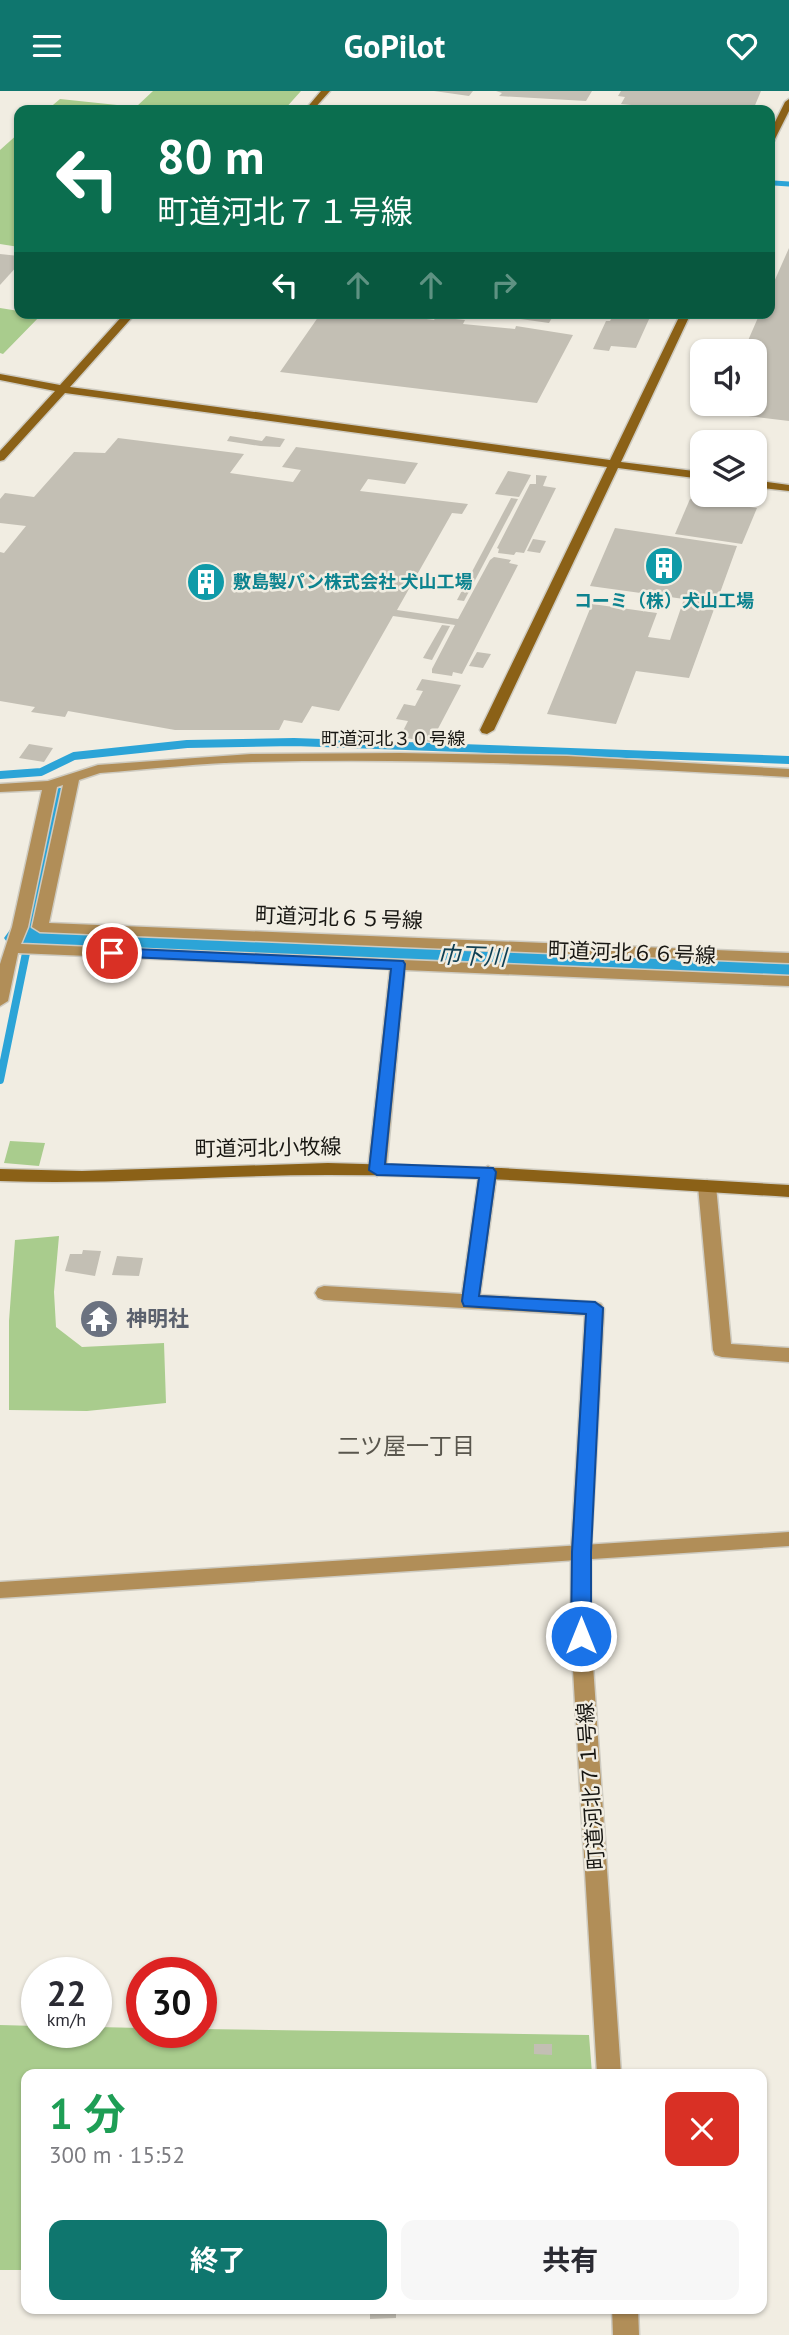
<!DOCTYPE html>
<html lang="ja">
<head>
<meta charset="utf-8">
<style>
  body { margin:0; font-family:"PT Sans","Noto Sans JP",sans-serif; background:#f7f7f7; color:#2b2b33; height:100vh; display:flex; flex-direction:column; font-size:26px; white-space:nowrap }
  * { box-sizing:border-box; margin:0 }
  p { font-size:23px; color:#7c7c81 }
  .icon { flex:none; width:38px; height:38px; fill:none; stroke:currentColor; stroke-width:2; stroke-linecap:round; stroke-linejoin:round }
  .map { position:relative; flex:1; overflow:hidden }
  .side { position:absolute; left:21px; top:1978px; width:746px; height:245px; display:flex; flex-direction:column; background:#fff; border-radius:14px; box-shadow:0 2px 5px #0004 }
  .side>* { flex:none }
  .top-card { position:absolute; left:14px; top:14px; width:761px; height:214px; border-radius:14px; box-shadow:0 2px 5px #0004; background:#0b6e4f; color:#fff; overflow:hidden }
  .tools { position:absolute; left:690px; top:248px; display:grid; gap:14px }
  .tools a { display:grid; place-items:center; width:77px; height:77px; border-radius:14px; background:#fff; box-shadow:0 2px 5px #0004; font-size:35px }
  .speed { position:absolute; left:21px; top:1866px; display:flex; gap:14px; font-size:35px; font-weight:700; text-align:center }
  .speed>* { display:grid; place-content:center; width:91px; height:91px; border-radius:50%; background:#fff; box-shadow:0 2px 5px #0004; line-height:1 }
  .speed small { font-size:18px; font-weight:400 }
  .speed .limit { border:10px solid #d22; background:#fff; color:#111 }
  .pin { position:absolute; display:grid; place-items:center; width:60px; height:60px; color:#fff; margin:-30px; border:4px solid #fff; border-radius:50%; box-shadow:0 2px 7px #0007 }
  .me { position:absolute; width:77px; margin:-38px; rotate:0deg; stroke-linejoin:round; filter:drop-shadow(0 0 5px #0008) }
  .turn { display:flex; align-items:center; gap:24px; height:147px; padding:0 28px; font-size:32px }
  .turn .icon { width:91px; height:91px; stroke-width:2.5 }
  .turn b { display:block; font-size:49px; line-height:60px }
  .lanes { display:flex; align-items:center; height:66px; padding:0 28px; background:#0003; justify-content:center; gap:35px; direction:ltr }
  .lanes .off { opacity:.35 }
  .round { display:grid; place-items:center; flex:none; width:74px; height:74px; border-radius:14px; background:#f7f7f7 }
  .summary { display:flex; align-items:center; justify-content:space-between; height:119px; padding:0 28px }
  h1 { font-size:42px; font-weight:700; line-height:52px; color:#1e9e55 }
  .action { display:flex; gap:14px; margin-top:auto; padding:14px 28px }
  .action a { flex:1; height:80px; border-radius:14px; background:#0f766e; color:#fff; font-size:28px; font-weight:700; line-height:80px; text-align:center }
  .action a+a { background:#f7f7f7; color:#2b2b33 }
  header { display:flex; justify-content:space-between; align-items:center; height:91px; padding:0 28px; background:#0f766e; color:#fff; font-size:32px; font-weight:700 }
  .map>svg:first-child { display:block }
  .green { fill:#a9cc8d }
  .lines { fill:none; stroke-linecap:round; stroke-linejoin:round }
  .stream-far1 { stroke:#2ca4d7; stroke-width:5 }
  .stream { stroke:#2ca4d7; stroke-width:8 }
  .river { fill:#2ca4d7; fill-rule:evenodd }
  .building { fill:#c3bfb4 }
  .lane-casing { stroke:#cecbc1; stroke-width:3 }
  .street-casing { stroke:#cecbc1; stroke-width:3 }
  .secondary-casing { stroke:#cecbc1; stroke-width:3 }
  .lane { fill:#b18e58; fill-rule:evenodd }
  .street { fill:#b18e58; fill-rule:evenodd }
  .secondary { fill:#8b6117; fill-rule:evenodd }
  .route { fill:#1a73e8; stroke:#114b97; stroke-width:2 }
  .labels { text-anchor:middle; stroke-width:5; stroke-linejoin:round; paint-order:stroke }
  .far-culture-label { font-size:18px; font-weight:bold; fill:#0d838f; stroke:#f1ede2; text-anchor:start }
  .far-street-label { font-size:18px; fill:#181713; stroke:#f1ede2 }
  .street-label { font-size:21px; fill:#181713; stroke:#f1ede2 }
  .worship-label { font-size:21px; font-weight:bold; fill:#5b616d; stroke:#f1ede2; text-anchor:start }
  .water-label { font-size:23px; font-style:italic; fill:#0e3f54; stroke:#f1ede2 }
  .neighbourhood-label { font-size:23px; fill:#59564d; stroke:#f1ede2 }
</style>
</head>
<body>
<header><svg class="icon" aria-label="menu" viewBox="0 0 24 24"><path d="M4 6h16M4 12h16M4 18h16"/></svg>GoPilot<svg class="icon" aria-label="heart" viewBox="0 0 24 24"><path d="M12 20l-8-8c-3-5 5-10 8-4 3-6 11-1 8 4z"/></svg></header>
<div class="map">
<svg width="789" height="2244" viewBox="0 0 789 2244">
  <rect width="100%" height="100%" fill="#f1ede2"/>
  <g class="green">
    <path d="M153,0H301L284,19H47L60,8L136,16Z"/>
    <path d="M19,42V156L0,153V59Z"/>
    <path d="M0,217L19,220V222L42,223L3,263L0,262Z"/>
    <path d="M10,1050L45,1052L39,1075L4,1072Z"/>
    <path d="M59,1145L54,1201L56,1236L82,1256L164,1252L166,1312L87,1320L9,1319V1230L15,1149Z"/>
    <path d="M0,1934L37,1935V1941H96V1936L142,1937V1941H201V1938L589,1944L592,1983H26V2179H0Z"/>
  </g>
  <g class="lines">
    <path class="stream-far1" d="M774,92L789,93"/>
    <g class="stream">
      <path d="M0,684L41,681L74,665L187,653L294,651L789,669"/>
      <path d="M33,831L60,701"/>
      <path d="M28,854L30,847"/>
      <path d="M0,989L26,862"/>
    </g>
    <path class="river" d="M30,831L789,862V896L30,863L12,858L4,847L12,836Z"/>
  </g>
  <g class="building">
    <path d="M434,0H473L469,5Z"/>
    <path d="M496,0H592L586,10L499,5L502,2Z"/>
    <path d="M621,0H761L753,19H682L621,13L625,6L618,5Z"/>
    <path d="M789,157V330L716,321L720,313H754V261H743L760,222H770V200Z"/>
    <path d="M0,163L19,165V173L0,194Z"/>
    <path d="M321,222H382L434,229L436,226L465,229L463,233L515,238L516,235L573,244L537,312L280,281Z"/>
    <path d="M477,222H528L553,225L549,232Z"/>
    <path d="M626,224L650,226L636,257L611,255L609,260L593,258L606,230H610L613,225L625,226Z"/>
    <path d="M230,345L262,350L266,345L285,348L280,356L260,355L227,350Z"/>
    <path d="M118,347L244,363L230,382L293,391L301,379L282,376L296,356L418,372L405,393L368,388L360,400L468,413L462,423L452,422L397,519L458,528L490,469L494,466L511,469L509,472L518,474L462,583L453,581L452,585L432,582V578L455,534L393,525L339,620L312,615L302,632L284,629L279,639H175L68,620L65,626L31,621L35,616L0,610V461L4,462L26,435L0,432V408L5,402L34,406L74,361L105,362Z"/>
    <path d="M508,380L531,384L519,406L495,403Z"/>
    <path d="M536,384L547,385L543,395L556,397L524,462L516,461L514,464L498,462L499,458L497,457L530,393H536Z"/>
    <path d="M511,407L518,408L464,510L457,509Z"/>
    <path d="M690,408L757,417L742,453L675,443Z"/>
    <path d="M615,437L737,455L689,587L636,580L616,633L547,623L592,513L657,522L648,546L670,549L684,508L590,495Z"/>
    <path d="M533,448L546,450L540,462L527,460Z"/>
    <path d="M442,534L450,535L432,569L423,567Z"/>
    <path d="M477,561L491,563L483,577L469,575Z"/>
    <path d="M422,588L461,594L431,651L400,646L408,630L396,628L404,613L415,615L423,600L416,599Z"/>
    <path d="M29,653L53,657L44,671L19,667Z"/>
    <path d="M83,1159L101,1160L95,1185L65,1180L70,1163H82Z"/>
    <path d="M117,1165L143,1167L139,1185L112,1184Z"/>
    <path d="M534,1953H552V1964L534,1963Z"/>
    <path d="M370,2217H396V2227L370,2228Z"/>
  </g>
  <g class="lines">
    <defs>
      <path id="lane" d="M789,1441V1455L0,1507V1491Z"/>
      <g id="street">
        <path d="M400,662L567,665L789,678V686C610,676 432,666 253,671C202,672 151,678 100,682L79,689L49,832L789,862V872L40,841L32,836L63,694L57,696L28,836L21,853L789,885V895L405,879L386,1079L377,1085L368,1079L390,878L18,862L8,910L0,915V873L12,836L42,699L0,701V693L48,690L98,674L251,663Z"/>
        <path d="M488,1075L497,1081L480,1204L595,1211L601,1213L604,1218L591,1461V1545L621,1983H597L571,1545V1461L585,1224L324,1209L318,1207L315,1202L318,1197L324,1195L462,1203L479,1081Z"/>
        <path d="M707,1089L716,1095L731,1253L789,1257V1271L722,1266L715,1264L713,1259L698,1095Z"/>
        <path d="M612,2217H638L639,2244H613Z"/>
      </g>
      <g id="secondary">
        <path d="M321,0H330L313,19H305Z"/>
        <path d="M789,8V20L774,50L770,53V41L785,11Z"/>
        <path d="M125,222H136L70,296L610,369L681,222H691L621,371L702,381V388L618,377L494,639L487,643L482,642L480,639L607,376L65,302L4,369L0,370V360L55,300L0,289V283L60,294Z"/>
        <path d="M754,389L789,394V400L754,396Z"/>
        <path d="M328,1072L501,1077L789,1094V1106C636,1097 482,1084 328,1084C219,1084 110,1094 0,1090V1078L82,1080Z"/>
      </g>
    </defs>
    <use href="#lane" class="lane-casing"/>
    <use href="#street" class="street-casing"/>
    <use href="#secondary" class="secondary-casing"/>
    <use href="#lane" class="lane"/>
    <use href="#street" class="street"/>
    <use href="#secondary" class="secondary"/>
  </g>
  <path class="route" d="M112,857L403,870L405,873L385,1073L493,1077L496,1081L479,1205L595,1211L603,1217L591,1461V1545L588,1551L581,1553L574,1551L571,1545L572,1461L586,1223L464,1215L462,1210L479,1087L377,1084L369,1079L391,878L107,865L105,862Z"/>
  <defs>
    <symbol id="building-disc" viewBox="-11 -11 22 22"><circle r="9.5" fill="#0f9aa8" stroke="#f1ede2"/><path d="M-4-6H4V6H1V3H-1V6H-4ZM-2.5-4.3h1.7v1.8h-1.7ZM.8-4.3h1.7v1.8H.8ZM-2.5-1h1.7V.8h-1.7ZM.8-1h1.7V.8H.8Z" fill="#fff"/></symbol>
    <symbol id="temple-disc" viewBox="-11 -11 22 22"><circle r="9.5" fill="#6b7280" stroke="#f1ede2"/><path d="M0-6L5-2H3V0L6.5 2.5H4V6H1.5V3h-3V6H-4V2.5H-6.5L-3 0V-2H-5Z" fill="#fff"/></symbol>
  </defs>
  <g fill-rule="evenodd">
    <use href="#building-disc" x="642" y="453" width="44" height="44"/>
    <use href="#building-disc" x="184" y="469" width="44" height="44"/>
    <use href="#temple-disc" x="77" y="1206" width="44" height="44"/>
  </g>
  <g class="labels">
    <g class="far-culture-label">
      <text x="233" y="497">敷島製パン株式会社 犬山工場</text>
      <text x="664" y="516" text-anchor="middle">コーミ（株）犬山工場</text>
    </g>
    <g class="far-street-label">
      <text x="393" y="654">町道河北３０号線</text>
    </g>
    <g class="street-label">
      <text transform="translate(339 827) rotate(2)" y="7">町道河北６５号線</text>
      <text transform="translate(632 862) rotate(2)" y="7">町道河北６６号線</text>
      <text transform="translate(268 1057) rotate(-1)" y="7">町道河北小牧線</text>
      <text transform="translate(591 1695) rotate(-94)" y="7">町道河北７１号線</text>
    </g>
    <g class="worship-label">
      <text x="126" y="1235">神明社</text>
    </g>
    <g class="water-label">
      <text transform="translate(472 865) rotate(2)" y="8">巾下川</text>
    </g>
    <g class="neighbourhood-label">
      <text x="406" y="1363">二ツ屋一丁目</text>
    </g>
  </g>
</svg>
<div class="tools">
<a><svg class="icon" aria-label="sound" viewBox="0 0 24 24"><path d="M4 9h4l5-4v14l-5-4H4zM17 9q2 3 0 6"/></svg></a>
<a><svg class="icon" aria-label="layers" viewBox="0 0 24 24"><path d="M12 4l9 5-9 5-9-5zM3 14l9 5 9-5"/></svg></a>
</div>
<div class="speed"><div>22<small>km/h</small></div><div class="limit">30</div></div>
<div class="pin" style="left:112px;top:862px;background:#d93025"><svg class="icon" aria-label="arrive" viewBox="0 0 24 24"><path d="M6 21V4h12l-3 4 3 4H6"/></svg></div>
<svg class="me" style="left:581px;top:1545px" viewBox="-20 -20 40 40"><circle r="17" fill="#1a73e8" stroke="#fff" stroke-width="3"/><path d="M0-11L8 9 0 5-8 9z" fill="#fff"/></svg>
<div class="top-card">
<div class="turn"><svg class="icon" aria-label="left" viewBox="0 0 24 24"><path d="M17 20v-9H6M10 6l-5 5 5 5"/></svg><div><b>80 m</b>町道河北７１号線</div></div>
<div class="lanes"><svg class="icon" aria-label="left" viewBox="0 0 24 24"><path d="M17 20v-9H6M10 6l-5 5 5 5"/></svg><svg class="icon off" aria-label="ahead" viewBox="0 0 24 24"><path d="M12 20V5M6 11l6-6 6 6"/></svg><svg class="icon off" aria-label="ahead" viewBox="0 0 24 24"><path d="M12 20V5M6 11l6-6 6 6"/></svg><svg class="icon off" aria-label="right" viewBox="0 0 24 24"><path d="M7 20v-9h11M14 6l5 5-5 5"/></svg></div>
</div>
<section class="side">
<div class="summary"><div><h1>1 分</h1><p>300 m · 15:52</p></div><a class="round" style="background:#d93025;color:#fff"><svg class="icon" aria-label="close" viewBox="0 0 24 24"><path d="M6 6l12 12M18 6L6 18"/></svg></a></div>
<div class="action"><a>終了</a><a>共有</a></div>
</section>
</div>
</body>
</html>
